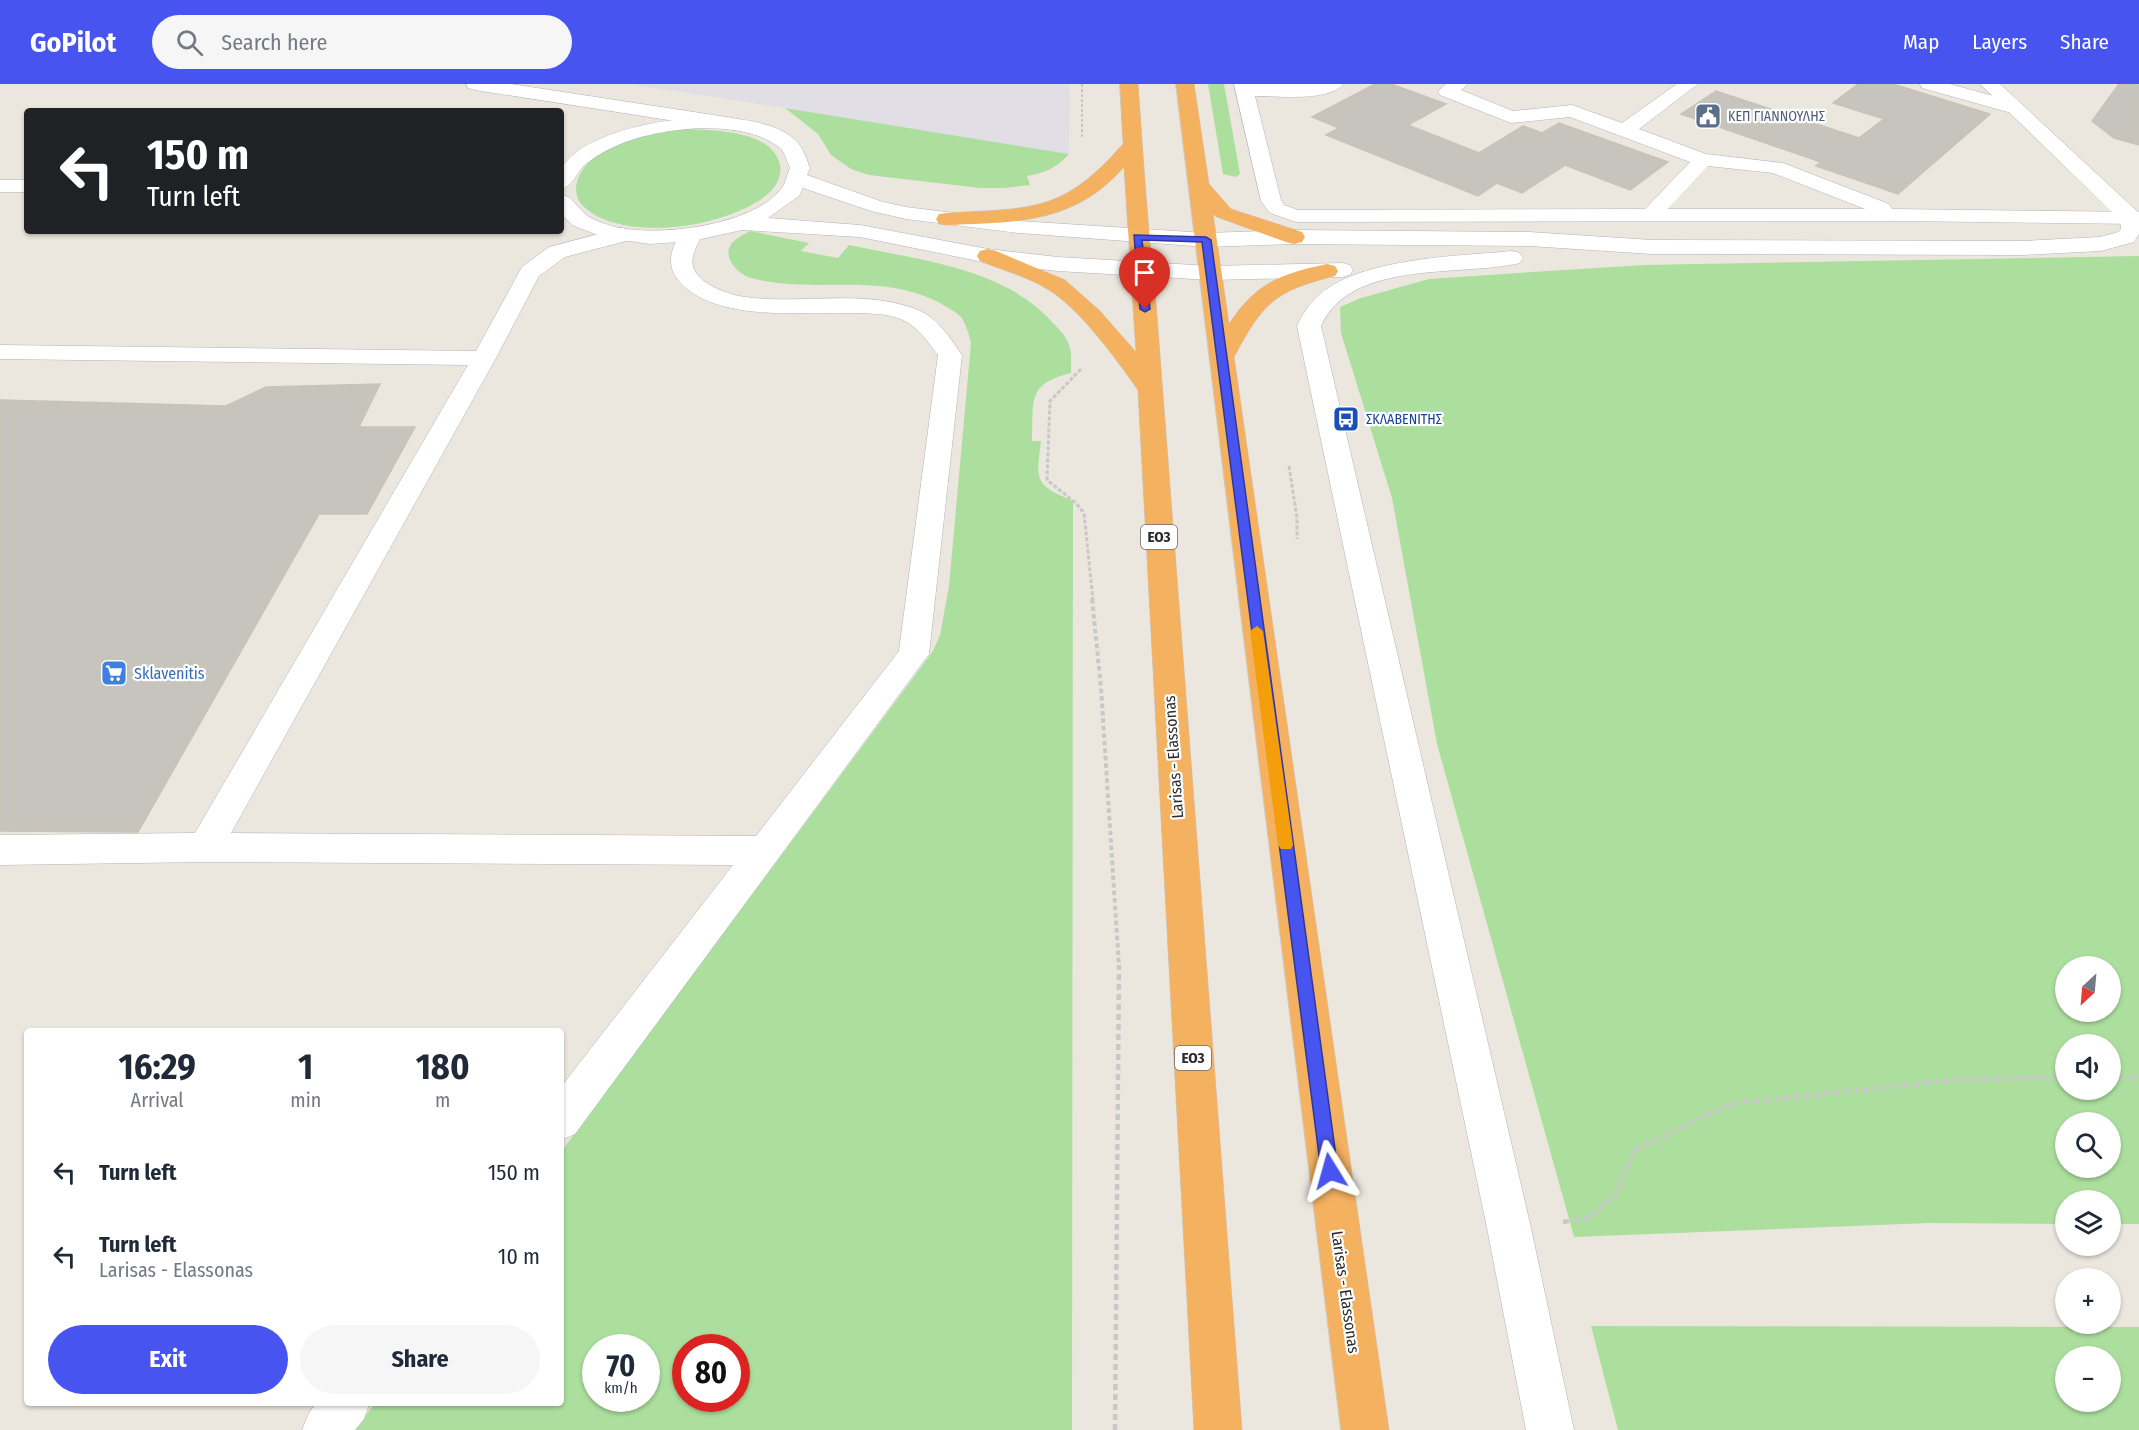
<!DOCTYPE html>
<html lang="en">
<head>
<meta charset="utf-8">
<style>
  body { margin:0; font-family:"Fira Sans Condensed",sans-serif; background:#f6f6f7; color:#1f2937; height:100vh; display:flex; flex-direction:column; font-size:22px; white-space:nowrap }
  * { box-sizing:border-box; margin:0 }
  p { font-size:20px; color:#747a83 }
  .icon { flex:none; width:33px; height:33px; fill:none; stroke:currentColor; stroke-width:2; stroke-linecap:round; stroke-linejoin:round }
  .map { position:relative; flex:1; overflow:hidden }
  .drawer { position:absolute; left:24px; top:944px; width:540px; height:378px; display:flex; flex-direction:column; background:#fff; border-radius:6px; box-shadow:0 2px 4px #0004 }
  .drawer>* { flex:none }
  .hud { position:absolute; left:24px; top:24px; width:540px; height:126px; border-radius:6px; box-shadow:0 2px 4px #0004; background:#202124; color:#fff; overflow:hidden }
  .needle { width:39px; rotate:206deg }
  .buttons { position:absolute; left:2055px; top:872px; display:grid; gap:12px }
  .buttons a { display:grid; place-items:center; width:66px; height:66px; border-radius:50%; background:#fff; box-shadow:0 2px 4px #0004; font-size:30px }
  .speed { position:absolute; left:582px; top:1250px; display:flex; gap:12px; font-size:30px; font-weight:700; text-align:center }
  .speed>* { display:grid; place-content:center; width:78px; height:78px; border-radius:50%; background:#fff; box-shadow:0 2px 4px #0004; line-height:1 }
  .speed small { font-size:15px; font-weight:400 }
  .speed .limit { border:9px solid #d22; background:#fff; color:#111 }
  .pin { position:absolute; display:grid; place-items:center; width:51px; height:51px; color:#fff; margin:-62px -26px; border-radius:50% 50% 50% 0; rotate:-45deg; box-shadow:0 0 6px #0007 }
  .pin .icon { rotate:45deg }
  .me { position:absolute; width:66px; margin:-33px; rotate:352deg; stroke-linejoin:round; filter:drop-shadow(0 0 4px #0008) }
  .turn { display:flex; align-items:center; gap:21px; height:126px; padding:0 24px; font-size:27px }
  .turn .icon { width:78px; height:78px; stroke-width:2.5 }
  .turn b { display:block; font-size:42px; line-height:51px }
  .eta { display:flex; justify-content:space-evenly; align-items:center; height:102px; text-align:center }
  .eta b { font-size:36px; font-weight:700; line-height:42px }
  .action { display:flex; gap:12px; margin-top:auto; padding:12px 24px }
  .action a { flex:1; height:69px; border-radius:36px; background:#4854ef; color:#fff; font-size:24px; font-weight:700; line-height:69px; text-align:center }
  .action a+a { background:#f6f6f7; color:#1f2937 }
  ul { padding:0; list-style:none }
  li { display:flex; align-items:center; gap:18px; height:84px; padding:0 24px }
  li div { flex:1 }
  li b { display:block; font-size:22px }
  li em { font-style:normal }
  header { display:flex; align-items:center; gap:36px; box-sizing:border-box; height:84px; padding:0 30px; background:#4854ef; color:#fff }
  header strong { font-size:28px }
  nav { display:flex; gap:33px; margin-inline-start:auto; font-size:21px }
  .search { width:420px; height:54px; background:#f6f6f7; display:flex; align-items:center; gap:15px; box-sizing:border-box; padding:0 21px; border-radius:33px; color:#747a83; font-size:22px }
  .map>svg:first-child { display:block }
  .industrial { fill:#e1dee5 }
  .green { fill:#acdf9e; fill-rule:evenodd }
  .building { fill:#c7c4bd; stroke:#c7c3b7; stroke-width:1.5 }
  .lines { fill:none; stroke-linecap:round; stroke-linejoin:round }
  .lane-casing { stroke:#b1b2bd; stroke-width:1 }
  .street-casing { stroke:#b1b2bd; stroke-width:1 }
  .secondary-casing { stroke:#b1b2bd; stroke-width:1 }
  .highway-casing { stroke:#c8c8c8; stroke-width:1 }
  .path-far3 { stroke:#c8c8c8; stroke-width:2; stroke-dasharray:3 2; stroke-linecap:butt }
  .path-far2 { stroke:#c8c8c8; stroke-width:3; stroke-dasharray:4 2; stroke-linecap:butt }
  .path-far1 { stroke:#c8c8c8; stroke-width:4; stroke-dasharray:4.5 3; stroke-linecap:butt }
  .path { stroke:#c8c8c8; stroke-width:4.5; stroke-dasharray:6 4; stroke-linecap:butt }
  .lane { fill:#fff; fill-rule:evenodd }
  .street { fill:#fff; fill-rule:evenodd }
  .secondary { fill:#fff; fill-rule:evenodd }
  .highway { fill:#f4b160; fill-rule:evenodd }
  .route { fill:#4854ef; stroke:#2f379b; stroke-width:1.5 }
  .slow { fill:#f59e0b }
  .labels { text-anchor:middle; stroke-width:4.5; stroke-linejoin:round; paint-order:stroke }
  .far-service-label { font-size:14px; fill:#4e5e75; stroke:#fff; text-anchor:start }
  .far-transit-label { font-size:14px; fill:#164399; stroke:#fff; text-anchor:start }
  .shield { fill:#fff; stroke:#6b6b6b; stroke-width:1.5 }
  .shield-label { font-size:15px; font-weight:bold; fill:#2b2b2b }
  .shop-label { font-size:16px; fill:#366cbe; stroke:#fff; text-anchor:start }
  .street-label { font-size:16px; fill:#2b2b2b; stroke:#fff }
</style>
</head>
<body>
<header>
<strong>GoPilot</strong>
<div class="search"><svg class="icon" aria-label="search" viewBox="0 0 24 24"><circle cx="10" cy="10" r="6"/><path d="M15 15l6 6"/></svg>Search here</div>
<nav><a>Map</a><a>Layers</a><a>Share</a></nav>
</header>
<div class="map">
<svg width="2139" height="1346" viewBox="0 0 2139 1346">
  <rect width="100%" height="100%" fill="#ece7de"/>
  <path class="industrial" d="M629,0H1070L1069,70L785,24Z"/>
  <g class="green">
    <path d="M1208,0H1224L1240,90L1236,93L1223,90Z"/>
    <path d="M785,24L1069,70C1057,84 1044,89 1027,92L1030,101L1004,104H980L869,91L851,85L831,71L818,50Z"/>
    <path d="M685,45C713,46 773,46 780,81C782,89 778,99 772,106C736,143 620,162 581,120C575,113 575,103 578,95C591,59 652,50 685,45Z"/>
    <path d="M750,147L809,159L801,167L838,174L849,161C918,176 1004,183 1053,239C1060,246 1066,252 1069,261C1072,269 1071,280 1071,289C1026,300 1034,317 1032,357H1041C1036,396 1034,401 1073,417L1072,1346H355L375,1319L561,1318V1068L933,567L940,551L949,502L971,259C969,251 966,240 961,233C955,227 945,222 938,218C876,187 814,211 751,194C740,191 725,177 729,164C733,155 743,151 750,147ZM596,1263H646V1314H596ZM686,1263H736V1314H686Z"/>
    <path d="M2139,172V1140H2111L2110,1116H2066L2065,1140L1929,1139L1574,1153L1437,660L1392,414L1341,249L1340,223L1361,214L1429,195L1548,187L1644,181ZM2066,882H2110V927H2066ZM2066,960H2110V1005H2066ZM2066,1038H2110V1083H2066Z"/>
    <path d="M1591,1242L2139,1243V1346H1618ZM2066,1272H2110V1317H2066Z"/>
  </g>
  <g class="building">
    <path d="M1375,0H1391L1446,20L1408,41L1479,69L1523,42L1542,49L1559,39L1668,78L1630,106L1565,81L1522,109L1497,99L1478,112L1326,51L1339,44L1312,33Z"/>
    <path d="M1858,0H1893L1990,30L1898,110L1816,82L1821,78L1681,30L1716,7L1859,54L1884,35L1833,19Z"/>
    <path d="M2119,0L2139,1V61L2114,54L2092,37Z"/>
    <path d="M380,300L359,343H415L367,430H319L138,748L0,747V316L226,322L266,303Z"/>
  </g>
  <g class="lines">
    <defs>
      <g id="lane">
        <path d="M466,0H511L733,34L740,36L743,40L740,44L733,46L475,6L468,4Z"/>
        <rect x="0" y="96" width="27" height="12"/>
        <path d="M622,144L630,146L633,151L630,156L565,173L539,192L496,274L231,749L756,752L899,567L938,271C928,258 918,243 903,236C886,228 866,230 848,229C798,228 713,238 678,196C665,179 672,162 683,146L691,144L699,146L702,151C697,162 689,173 694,185C700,201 730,211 745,213C801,221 864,204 918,226C938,234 950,254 962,271L929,570L575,1050L561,1056V1003L733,781L205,778L0,781V751L195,749L468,281L0,275V261L476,267L522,183L549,163Z"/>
        <path d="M317,1318H370L364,1335L355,1346H302L309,1329Z"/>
      </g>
      <g id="street">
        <path d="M1234,0H1343C1330,18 1276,12 1255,12L1281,116L1284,121L1298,126L1645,125L1690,78L1570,33L1511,39L1440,11L1438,7L1446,0H1468L1461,6L1513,27L1572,21L1622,39L1677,0H1698L1639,45L1706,70L1783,79L1889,120L1892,125L2139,128V140L1900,137L1296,138L1270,129L1261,117ZM1708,82L1773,89L1865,125H1668Z"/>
        <path d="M1920,0H1950L2022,20L2024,24L2022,28L2015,30L1922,4Z"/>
      </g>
      <g id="secondary">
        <path d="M1980,0H2000L2139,129V150L2134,158L2101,167L2022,171L1652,170L1529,162L1294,160L1206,163L1019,149L906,135L871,127L803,104L799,112L768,134L860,141L988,165L1058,173L1211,182L1342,179L1350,181L1353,186L1350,191L1342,193L1211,196L1058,187L988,179L860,153L742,146L692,157L650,160L603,153L572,141L561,129V110C572,113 577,122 585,130C592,136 606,140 615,143C658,153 752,142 781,105C786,100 787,90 790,84C787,78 785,68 780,64C743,33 654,43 614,63C605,67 594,73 586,80C576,88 574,102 561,105C561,98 559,89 563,83C591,34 761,14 798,59C804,66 807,76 810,84L807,91L883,118L906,123L1019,137L1206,149L1294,146L1529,148L1652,156L2022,157L2100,153L2118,148L2121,145L2120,136Z"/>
        <path d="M1512,167L1520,169L1523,174L1520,179C1461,193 1351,175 1321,242L1531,1144L1574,1346H1526L1487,1144L1297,242C1303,230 1308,221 1318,212C1358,174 1459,172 1512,167Z"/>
      </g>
      <g id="highway">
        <path d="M1120,0H1138C1143,69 1147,137 1155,206L1242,1346H1194L1138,306C1116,275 1081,226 1049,206C1029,193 1002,186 980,177L977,172L980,167L988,165L996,167L1065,196L1100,227L1136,268L1124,83C1074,140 1017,138 947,141L939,140L936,135L939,130L947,129C1033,124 1063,129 1123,60Z"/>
        <path d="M1176,0H1194L1209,100L1231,125L1302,148L1305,153L1302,158L1294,160L1286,158L1217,133L1213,130L1229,240C1256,199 1280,190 1327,180L1335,182L1338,187L1335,192C1274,207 1263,219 1234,273L1389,1346H1341Z"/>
      </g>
    </defs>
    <use href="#lane" class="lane-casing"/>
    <use href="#street" class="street-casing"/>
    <use href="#secondary" class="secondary-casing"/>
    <use href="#highway" class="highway-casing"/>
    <path class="path-far3" d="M1082,0V54"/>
    <g class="path-far2">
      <path d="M1081,285L1050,317L1047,396L1076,419L1084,429L1093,517"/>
      <path d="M1289,382L1297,434V455"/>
    </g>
    <path class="path-far1" d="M1092,515L1101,604L1119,883"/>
    <g class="path">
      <path d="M2110,994L2139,993"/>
      <path d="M1563,1138L1589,1134L1616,1110L1635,1066L1730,1020L1962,995L2066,994"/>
      <path d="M1115,1346L1119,881"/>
    </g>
    <use href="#lane" class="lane"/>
    <use href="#street" class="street"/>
    <use href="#secondary" class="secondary"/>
    <use href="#highway" class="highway"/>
  </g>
  <path class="route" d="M1134,151L1206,153L1211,156L1338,1087L1336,1093L1330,1096L1324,1093L1321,1087L1202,158L1142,156L1150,225L1145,228L1140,225Z"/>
  <path class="slow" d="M1257,542L1263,547L1293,761L1291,765H1281L1278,761L1250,547Z"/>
  <defs>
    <symbol id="civic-square" viewBox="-11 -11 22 22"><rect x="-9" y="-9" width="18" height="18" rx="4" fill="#5c6f8a" stroke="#fff"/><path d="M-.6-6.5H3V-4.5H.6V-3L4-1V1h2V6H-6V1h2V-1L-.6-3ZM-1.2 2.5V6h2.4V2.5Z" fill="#fff"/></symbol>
    <symbol id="bus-square" viewBox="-11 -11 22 22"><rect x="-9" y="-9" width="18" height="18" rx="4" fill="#1a4fb4" stroke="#fff"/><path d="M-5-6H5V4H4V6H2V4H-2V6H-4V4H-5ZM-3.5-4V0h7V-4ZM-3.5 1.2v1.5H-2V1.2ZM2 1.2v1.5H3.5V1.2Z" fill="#fff"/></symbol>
    <symbol id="supermarket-square" viewBox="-11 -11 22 22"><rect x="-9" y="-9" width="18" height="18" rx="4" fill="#3f7fe0" stroke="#fff"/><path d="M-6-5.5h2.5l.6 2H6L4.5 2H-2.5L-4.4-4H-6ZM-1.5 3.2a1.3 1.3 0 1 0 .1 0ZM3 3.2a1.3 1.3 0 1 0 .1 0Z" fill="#fff"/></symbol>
  </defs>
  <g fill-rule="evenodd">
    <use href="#civic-square" x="1693" y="17" width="30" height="30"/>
    <use href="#bus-square" x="1331" y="320" width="30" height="30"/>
    <use href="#supermarket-square" x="99" y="574" width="30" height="30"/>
  </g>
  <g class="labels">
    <g class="far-service-label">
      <text x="1728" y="37">ΚΕΠ ΓΙΑΝΝΟΥΛΗΣ</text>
    </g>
    <g class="far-transit-label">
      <text x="1366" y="340">ΣΚΛΑΒΕΝΙΤΗΣ</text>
    </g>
    <g class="shield">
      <rect x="1141" y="441" width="36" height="24" rx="4.5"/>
      <rect x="1175" y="962" width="36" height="24" rx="4.5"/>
    </g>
    <g class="shield-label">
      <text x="1159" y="458">ΕΟ3</text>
      <text x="1193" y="979">ΕΟ3</text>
    </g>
    <g class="shop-label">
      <text x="134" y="595">Sklavenitis</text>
    </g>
    <g class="street-label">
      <text transform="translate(1173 673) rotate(-94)" y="6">Larisas - Elassonas</text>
      <text transform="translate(1346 1208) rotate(82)" y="6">Larisas - Elassonas</text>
    </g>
  </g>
</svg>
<div class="buttons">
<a><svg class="needle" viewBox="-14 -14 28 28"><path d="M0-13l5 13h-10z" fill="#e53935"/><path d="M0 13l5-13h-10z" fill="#747a83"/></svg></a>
<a><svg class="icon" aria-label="sound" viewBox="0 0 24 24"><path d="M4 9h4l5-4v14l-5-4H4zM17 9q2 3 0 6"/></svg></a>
<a><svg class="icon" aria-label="search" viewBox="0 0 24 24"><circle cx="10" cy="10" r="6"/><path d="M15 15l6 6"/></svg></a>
<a><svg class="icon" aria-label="layers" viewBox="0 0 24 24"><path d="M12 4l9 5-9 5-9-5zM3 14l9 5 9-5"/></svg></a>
<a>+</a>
<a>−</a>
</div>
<div class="speed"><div>70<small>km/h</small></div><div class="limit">80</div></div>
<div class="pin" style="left:1145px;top:225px;background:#d93025"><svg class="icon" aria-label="arrive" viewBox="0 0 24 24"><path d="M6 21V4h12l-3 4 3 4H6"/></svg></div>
<svg class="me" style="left:1330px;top:1087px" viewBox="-20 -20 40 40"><path d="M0-17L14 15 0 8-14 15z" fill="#4854ef" stroke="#fff" stroke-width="4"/></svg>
<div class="hud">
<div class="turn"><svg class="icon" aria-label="left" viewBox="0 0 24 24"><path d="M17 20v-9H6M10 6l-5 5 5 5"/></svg><div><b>150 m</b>Turn left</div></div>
</div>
<section class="drawer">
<div class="eta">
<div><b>16:29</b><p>Arrival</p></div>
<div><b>1</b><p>min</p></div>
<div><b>180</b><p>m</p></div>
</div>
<ul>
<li><svg class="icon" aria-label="left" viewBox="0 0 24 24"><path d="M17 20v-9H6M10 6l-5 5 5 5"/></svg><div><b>Turn left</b></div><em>150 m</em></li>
<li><svg class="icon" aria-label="left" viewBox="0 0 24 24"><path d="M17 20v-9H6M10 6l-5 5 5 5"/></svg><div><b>Turn left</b><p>Larisas - Elassonas</p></div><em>10 m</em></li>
</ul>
<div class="action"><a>Exit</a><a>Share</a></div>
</section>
</div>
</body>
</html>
